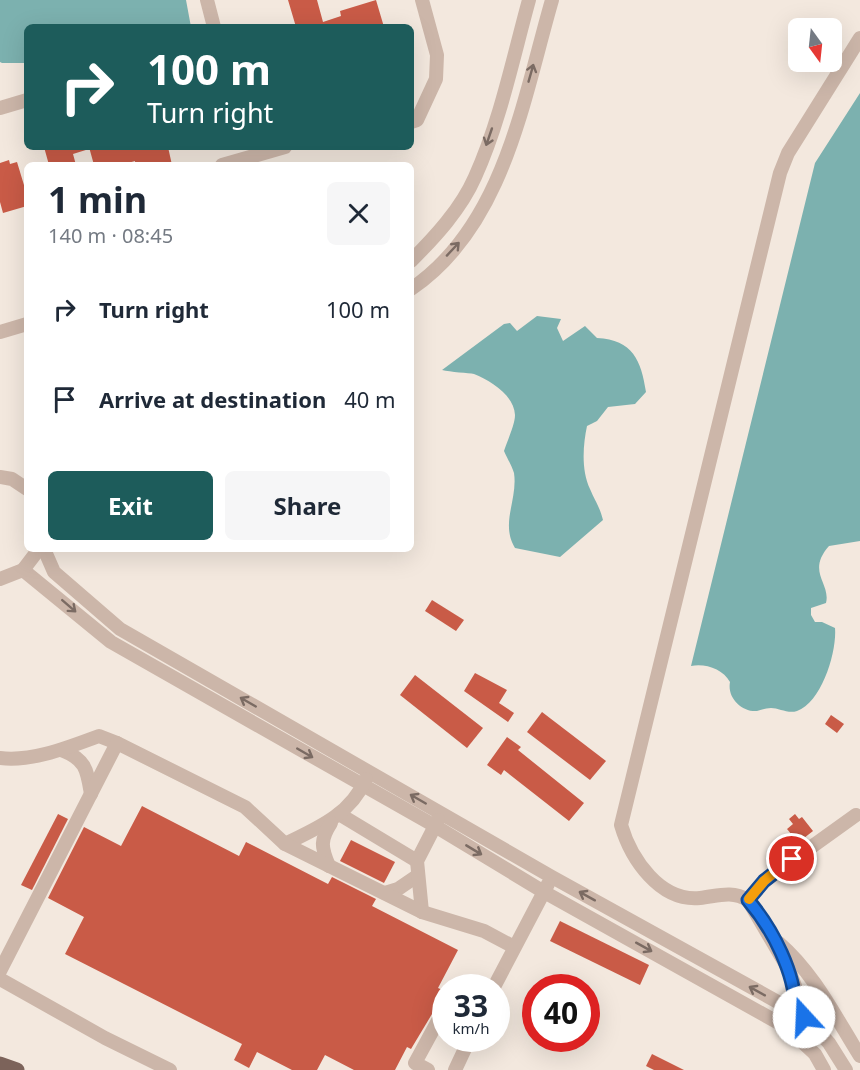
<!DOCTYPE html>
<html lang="en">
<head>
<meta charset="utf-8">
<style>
  body { margin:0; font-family:"Noto Sans",sans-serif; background:#f6f6f7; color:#1f2937; height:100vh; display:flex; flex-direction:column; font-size:22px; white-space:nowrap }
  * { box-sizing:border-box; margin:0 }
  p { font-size:20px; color:#747a83 }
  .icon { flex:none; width:33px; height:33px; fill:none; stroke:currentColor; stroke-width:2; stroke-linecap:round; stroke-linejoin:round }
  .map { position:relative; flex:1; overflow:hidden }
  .details { position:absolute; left:24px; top:162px; width:390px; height:390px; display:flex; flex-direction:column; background:#fff; border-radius:9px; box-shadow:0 6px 24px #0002 }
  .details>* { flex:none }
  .guide { position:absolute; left:24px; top:24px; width:390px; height:126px; border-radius:9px; box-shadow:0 6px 24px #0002; background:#1d5c5b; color:#fff; overflow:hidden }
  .needle { width:39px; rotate:165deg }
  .fabs { position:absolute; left:788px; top:18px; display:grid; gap:12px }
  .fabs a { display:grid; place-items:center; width:54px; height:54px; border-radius:9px; background:#fff; box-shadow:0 6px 24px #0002; font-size:30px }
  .speed { position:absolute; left:432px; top:974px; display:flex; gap:12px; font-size:30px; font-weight:700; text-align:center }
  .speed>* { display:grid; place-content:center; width:78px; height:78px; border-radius:50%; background:#fff; box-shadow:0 6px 24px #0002; line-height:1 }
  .speed small { font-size:15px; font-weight:400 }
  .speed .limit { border:9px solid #d22; background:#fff; color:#111 }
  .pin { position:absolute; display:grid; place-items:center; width:51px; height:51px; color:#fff; margin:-26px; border:3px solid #fff; border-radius:50%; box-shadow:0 2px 6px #0007 }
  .me { position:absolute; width:66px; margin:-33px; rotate:340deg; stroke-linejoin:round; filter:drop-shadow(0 0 4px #0008) }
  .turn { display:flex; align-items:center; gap:21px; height:126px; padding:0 24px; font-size:27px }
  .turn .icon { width:78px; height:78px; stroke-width:2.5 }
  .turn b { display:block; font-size:42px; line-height:51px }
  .round { display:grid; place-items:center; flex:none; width:63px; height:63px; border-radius:9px; background:#f6f6f7 }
  .head { display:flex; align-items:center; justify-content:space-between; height:102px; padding:0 24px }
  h1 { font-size:36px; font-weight:700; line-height:45px }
  .cta { display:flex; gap:12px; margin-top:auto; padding:12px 24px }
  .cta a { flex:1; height:69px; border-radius:9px; background:#1d5c5b; color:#fff; font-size:24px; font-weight:700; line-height:69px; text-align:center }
  .cta a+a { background:#f6f6f7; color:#1f2937 }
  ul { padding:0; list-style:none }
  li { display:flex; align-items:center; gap:18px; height:90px; padding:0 24px }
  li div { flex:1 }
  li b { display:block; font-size:22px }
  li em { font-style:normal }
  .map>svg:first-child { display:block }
  .water { fill:#7cb1af }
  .building { fill:#c95b47 }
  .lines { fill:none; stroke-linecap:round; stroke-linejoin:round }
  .minor { stroke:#ccb6a9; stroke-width:14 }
  .major { stroke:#7c635a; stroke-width:15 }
  .oneway { stroke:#7b6b63 }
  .route-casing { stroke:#114b97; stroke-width:15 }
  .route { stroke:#1a73e8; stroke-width:10 }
  .slow { stroke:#f59e0b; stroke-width:10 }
</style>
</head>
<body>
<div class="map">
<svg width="860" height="1070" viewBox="0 0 860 1070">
  <rect width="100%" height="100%" fill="#f3e8de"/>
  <g class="water">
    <path d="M0,0H186L191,27H27V63H2L0,62Z"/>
    <path d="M860,93V541L829,546C806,572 831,583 826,603L811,608V615L815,622H822L835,628C837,651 822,702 797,711C788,714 779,708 771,708C766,708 761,710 757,711C741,712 727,697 730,682C723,669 705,663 691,666L815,163Z"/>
    <path d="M537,316L561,319L557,328L563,341L585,326L597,338C633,340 641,360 646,392L635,404L608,407L597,421L587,426C583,445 581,470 590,489C595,501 599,505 603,520L560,557L515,548C500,523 518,500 514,473C512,466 507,458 504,451C507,441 515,425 515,415C514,395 491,381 474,374C469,373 450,372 442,370L504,324L510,323L517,331Z"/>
  </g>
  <g class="building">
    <path d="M288,0H317L323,22L341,16L340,11L376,0L384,27H296Z"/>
    <path d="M44,147H88L89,149L73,154L76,165H49Z"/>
    <path d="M89,147H168L172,165H135V161L121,165H94Z"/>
    <path d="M9,160L10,164L17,162L27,195V206L3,213L0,202V163Z"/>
    <path d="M432,600L464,620L456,631L425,611Z"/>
    <path d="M475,673L507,690L499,703L514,713L508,722L464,691Z"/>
    <path d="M415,675L483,728L467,748L400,695Z"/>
    <path d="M542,712L606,761L590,780L527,732Z"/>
    <path d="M831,715L844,724L837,733L825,724Z"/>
    <path d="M507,737L521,747L518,750L584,803L569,821L504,770L501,775L487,765Z"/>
    <path d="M142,806L239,856L246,842L328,884L332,877L376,899L372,906L458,950L438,988L445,991L441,999L411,1049L407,1047L395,1070H354L325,1055L317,1070H292L257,1052L249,1068L234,1060L242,1044L65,954L84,917L48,898L84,827L121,846Z"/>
    <path d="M58,814L68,819L32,890L21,885Z"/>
    <path d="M795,814L799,819L802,817L813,831L790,849L784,841L792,835L787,829L793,824L789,819Z"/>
    <path d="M351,840L395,862L384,883L340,861Z"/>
    <path d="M560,921L649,965L640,985L550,941Z"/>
    <path d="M652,1054L684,1070H654L646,1066Z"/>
  </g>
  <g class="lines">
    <g class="minor">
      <path d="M207,0L214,27"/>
      <path d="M0,108L27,100"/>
      <path d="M411,122L417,120L436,79L437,55L422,0"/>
      <path d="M222,165L285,147"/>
      <path d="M411,261C435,237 461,209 475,177C500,122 513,58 529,0"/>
      <path d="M411,289C504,226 523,100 552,0"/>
      <path d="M0,332L27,324"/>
      <path d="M0,477L12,479L27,489"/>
      <path d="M44,549L54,572L120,629L552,877L805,1017L829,1043L846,1070"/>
      <path d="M23,570L111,642L435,826L544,892L786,1027L815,1054L824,1070"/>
      <path d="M0,579L23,570L39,549"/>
      <path d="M61,750C86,759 87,770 91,794"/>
      <path d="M0,758C33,762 69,747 99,736L117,743"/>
      <path d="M339,814L417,861"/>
      <path d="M285,844C318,828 350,815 366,779"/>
      <path d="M329,866C321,847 320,840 331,823"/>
      <path d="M385,893L398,889L417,876"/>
      <path d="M748,900L764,881L856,815"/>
      <path d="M422,912L417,861L438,820"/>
      <path d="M779,943C814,973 836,1018 860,1056"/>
      <path d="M0,971L117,743L245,807L285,844L422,912L484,931L514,947"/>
      <path d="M0,979L105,1038L170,1070"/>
      <path d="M494,987L548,884"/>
      <path d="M795,1012V986L789,970L748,900C731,890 718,896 700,898C660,902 631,859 621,825L780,173L788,153L860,38"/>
      <path d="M428,1070L415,1063L446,1006"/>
      <path d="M455,1070L470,1038"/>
    </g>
    <path class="major" d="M0,1064L17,1070"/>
  </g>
  <defs><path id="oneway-shaft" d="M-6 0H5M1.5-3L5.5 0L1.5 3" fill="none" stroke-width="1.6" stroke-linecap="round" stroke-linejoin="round" transform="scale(1.5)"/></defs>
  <g class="oneway">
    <use href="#oneway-shaft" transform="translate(531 73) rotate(-74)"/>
    <use href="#oneway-shaft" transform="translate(489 137) rotate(109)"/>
    <use href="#oneway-shaft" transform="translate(453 249) rotate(-47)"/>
    <use href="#oneway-shaft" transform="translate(69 606) rotate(41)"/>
    <use href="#oneway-shaft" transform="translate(248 702) rotate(-150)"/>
    <use href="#oneway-shaft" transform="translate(305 753) rotate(30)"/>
    <use href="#oneway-shaft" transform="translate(418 799) rotate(-150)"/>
    <use href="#oneway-shaft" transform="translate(474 850) rotate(31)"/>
    <use href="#oneway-shaft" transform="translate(587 896) rotate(-151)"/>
    <use href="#oneway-shaft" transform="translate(644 947) rotate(29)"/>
    <use href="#oneway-shaft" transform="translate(757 991) rotate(-151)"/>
  </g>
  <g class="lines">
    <defs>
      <path id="route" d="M792,859L764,881L748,900C772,928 797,975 795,1012L804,1017"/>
    </defs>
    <use href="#route" class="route-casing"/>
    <use href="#route" class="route"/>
    <path class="slow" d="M749,899L764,881L776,871"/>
  </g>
</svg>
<div class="fabs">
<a><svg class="needle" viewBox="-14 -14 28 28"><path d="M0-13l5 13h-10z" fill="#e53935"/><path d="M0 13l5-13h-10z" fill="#747a83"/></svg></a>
</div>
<div class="speed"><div>33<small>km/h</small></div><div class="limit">40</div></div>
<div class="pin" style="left:792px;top:859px;background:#d93025"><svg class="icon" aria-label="arrive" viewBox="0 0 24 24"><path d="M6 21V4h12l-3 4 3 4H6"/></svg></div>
<svg class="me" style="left:804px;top:1017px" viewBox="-20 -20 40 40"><circle r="19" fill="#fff"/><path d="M0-13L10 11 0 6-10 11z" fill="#1a73e8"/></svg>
<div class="guide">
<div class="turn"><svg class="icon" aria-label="right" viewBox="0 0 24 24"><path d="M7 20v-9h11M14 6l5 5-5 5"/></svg><div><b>100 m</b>Turn right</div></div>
</div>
<section class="details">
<div class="head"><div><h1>1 min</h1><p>140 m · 08:45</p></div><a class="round"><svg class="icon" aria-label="close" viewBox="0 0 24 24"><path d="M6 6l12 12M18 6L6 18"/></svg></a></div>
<ul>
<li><svg class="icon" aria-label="right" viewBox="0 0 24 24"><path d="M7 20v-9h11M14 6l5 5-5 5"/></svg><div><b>Turn right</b></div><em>100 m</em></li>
<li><svg class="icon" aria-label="arrive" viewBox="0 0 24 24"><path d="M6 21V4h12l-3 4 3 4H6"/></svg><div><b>Arrive at destination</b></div><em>40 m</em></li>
</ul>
<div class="cta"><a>Exit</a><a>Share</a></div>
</section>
</div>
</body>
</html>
